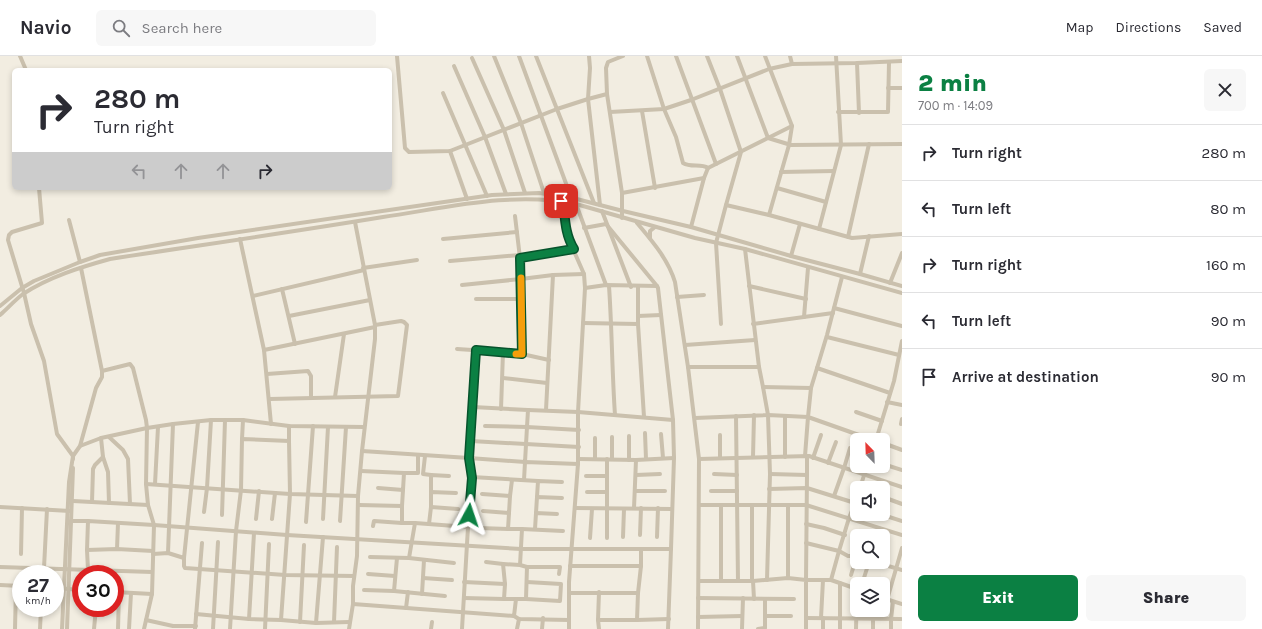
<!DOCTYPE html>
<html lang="en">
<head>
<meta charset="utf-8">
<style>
  body { margin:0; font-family:Karla,sans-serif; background:#f7f7f7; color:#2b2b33; height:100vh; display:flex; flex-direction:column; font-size:15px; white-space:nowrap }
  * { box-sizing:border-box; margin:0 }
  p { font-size:13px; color:#7c7c81 }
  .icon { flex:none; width:22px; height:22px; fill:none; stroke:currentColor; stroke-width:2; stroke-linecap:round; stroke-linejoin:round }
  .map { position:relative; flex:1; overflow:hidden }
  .details { display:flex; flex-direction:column; background:#fff; width:360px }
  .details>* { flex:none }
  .guide { position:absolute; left:12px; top:12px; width:380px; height:122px; border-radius:6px; box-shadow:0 2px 6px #0003; background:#fff; color:#2b2b33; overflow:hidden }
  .needle { width:26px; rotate:337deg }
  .controls { position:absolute; left:850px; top:377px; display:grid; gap:8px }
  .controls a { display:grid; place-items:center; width:40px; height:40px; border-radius:6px; background:#fff; box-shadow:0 2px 6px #0003; font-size:20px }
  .speed { position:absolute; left:12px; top:509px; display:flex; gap:8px; font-size:20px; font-weight:700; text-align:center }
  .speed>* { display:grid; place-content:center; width:52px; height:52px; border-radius:50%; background:#fff; box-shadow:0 2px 6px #0003; line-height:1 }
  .speed small { font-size:10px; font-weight:400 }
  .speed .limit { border:6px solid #d22; background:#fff; color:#111 }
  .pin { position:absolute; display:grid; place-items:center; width:34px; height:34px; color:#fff; margin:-17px; border-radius:8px; box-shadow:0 2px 6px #0006 }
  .me { position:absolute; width:44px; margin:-22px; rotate:5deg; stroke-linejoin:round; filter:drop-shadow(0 0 3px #0008) }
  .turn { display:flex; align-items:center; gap:14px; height:84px; padding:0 16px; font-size:18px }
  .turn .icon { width:52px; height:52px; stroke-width:2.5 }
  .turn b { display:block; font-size:28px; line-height:34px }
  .lanes { display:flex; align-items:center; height:38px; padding:0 16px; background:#0003; justify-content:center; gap:20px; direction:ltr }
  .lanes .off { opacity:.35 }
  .round { display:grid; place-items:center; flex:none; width:42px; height:42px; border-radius:6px; background:#f7f7f7 }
  .headline { display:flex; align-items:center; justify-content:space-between; height:68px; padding:0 16px }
  h1 { font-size:24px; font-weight:800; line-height:30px; color:#0b8043 }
  .action { display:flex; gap:8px; margin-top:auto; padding:8px 16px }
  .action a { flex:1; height:46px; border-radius:6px; background:#0b8043; color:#fff; font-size:16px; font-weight:800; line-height:46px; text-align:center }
  .action a+a { background:#f7f7f7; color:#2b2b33 }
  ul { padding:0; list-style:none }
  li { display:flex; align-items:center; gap:12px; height:56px; padding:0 16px; border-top:1px solid #e1e1e2 }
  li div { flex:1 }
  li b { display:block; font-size:15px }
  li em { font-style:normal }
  header { display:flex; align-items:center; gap:24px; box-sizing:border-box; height:56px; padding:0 20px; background:#fff; border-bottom:1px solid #e1e1e2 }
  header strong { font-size:19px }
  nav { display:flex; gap:22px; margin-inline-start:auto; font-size:14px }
  .search { width:280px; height:36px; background:#f7f7f7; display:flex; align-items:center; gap:10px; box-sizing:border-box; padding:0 14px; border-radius:6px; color:#7c7c81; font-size:15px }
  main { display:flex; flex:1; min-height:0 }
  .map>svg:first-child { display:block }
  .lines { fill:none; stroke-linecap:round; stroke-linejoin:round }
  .minor { stroke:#cac0ad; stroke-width:4 }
  .route-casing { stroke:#07532c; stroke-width:10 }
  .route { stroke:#0b8043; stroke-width:7 }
  .slow { stroke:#f59e0b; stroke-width:7 }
</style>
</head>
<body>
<header>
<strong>Navio</strong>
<div class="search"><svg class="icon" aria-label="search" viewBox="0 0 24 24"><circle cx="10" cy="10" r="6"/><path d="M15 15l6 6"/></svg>Search here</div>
<nav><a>Map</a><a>Directions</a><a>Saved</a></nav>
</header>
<main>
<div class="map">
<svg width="902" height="573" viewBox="0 0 902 573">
  <rect width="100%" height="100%" fill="#f2ede1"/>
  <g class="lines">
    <g class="minor">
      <path d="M20,0L26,14"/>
      <path d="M397,0L405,92L409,96L450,95L557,53L588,43L607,38"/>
      <path d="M494,0L521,67L544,137"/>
      <path d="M519,0L571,141"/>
      <path d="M536,0L594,147"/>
      <path d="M589,0L590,12L588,43L600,149"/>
      <path d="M647,0L664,53L676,81L683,107C691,112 701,107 708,112"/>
      <path d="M676,0L716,108"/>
      <path d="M707,0L720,33L741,96L726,149"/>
      <path d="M737,0L768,82L792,70"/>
      <path d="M790,0L792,8"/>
      <path d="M472,2L504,74L525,137"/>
      <path d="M857,7L859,57"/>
      <path d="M454,10L485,81L506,138"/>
      <path d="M888,32H902"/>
      <path d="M443,37L487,140"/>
      <path d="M642,55L655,132"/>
      <path d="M610,56L664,53L691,44L769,13L792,8L857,7L902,5"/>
      <path d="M838,56H888L889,6"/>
      <path d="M450,95L467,143"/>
      <path d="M781,116L834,115"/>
      <path d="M39,132L42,167L12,176L9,179L8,184L24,237L31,268L44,305L57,378L73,400V403"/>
      <path d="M777,132L826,146"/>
      <path d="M622,137L704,122"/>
      <path d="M576,148L606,229"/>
      <path d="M602,155L631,231"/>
      <path d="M769,159L852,182L902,178"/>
      <path d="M515,160L520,202"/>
      <path d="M622,162V137L607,38L606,12L608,6L623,0"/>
      <path d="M69,164L80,206"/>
      <path d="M637,167C652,185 668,203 675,226L688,311L699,403L698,573"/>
      <path d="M691,171L704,122L708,112L768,82L791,89L902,88"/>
      <path d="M584,172L606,168L657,230"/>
      <path d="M819,173L841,89L836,0"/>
      <path d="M848,181L869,88"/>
      <path d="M650,182V175L655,171"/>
      <path d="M240,183L264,294L271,368"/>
      <path d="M443,183L517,176"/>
      <path d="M791,200L800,168"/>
      <path d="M450,205L520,199"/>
      <path d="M81,212L102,315"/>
      <path d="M363,212L417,204"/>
      <path d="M860,218L869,180"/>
      <path d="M842,221L827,279L811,332L808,361L873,384"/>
      <path d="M890,227L902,197"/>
      <path d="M462,229L521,223L520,202L574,193"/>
      <path d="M609,230C612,273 612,316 615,359"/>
      <path d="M749,230L806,243"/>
      <path d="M638,231V268L644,361"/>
      <path d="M282,233L295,288"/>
      <path d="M253,240L364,214"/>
      <path d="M677,241L704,239"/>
      <path d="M476,243H521"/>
      <path d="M0,250L22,232L34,225L80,206L100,199L198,182L492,139L539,137L569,141L623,155L691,171L791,200L860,218L902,230"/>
      <path d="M834,252L902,270"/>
      <path d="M0,259C8,252 15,244 23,238C49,221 81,211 110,203C201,189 292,176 383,161C446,152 512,135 576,148L695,182L745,193L902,237"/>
      <path d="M289,260L370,244"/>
      <path d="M638,260L661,259"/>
      <path d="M804,261L808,212"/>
      <path d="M583,267L638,268"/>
      <path d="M721,268L716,187L726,149L769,159L789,89L792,70L765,0"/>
      <path d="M753,268L833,257"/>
      <path d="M827,281L899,299"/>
      <path d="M685,289L755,284"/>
      <path d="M457,293L503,296"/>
      <path d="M264,294L375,271"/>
      <path d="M549,304L522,298L521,223L553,219L584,218"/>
      <path d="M688,311H759L745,193"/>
      <path d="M817,312L890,337"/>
      <path d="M267,318L308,315L311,320V342"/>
      <path d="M503,322L547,327"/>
      <path d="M763,331L811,332"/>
      <path d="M335,341L344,278"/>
      <path d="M270,343L398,340L407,269L404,266L401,265L375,269"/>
      <path d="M887,346L902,349"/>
      <path d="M473,351L476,294"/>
      <path d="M501,353L503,296L522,298"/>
      <path d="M528,354L578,356L673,364"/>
      <path d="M546,354L553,219"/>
      <path d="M856,356L882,365"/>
      <path d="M736,360L738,525"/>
      <path d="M695,362L768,359L763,331L759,311"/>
      <path d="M901,368L902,363"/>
      <path d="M645,377L646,403"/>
      <path d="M661,378L663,402"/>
      <path d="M720,379V402"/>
      <path d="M629,380V404"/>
      <path d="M109,381L123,394L128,403L130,448"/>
      <path d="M101,382L103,401L108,416L109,447"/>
      <path d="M595,382V403"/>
      <path d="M242,383L243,364"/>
      <path d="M876,384L894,325L902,285"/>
      <path d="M289,385V370"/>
      <path d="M471,385L579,391"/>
      <path d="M883,387L902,394"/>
      <path d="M80,390L101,382L147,372L173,368L211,364H243L289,370L364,371"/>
      <path d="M362,395L469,402L473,351L528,354L527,371L485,370"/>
      <path d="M425,400L423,418L431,419"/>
      <path d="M753,401L754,359"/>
      <path d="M785,401V360"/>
      <path d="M813,402L821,379"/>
      <path d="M578,403L636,404L674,402"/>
      <path d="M612,403V381"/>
      <path d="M699,403L809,400L902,431"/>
      <path d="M828,407L836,386"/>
      <path d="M578,408V356L585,232"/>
      <path d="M883,408L902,414"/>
      <path d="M844,412L850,392"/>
      <path d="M361,415L404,417L403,434L378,432"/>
      <path d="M404,417H418V399"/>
      <path d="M714,418L737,419"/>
      <path d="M770,418L807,419V400"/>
      <path d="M636,419L660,418"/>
      <path d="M807,419L806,524H831L857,533"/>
      <path d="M586,420H607"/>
      <path d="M472,421L538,425"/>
      <path d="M524,424L525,406L578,408L569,526V573"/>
      <path d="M146,428L290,438L358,440"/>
      <path d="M155,428L158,371"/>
      <path d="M860,432L867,410"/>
      <path d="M769,433L807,432L855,447"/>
      <path d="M635,435H665"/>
      <path d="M711,435H737"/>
      <path d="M431,436V419L449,420"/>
      <path d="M587,436H607"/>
      <path d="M482,438L510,440L512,424"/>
      <path d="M834,440L844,412"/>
      <path d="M537,441L538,425L562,426"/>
      <path d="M883,441L902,448"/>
      <path d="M73,445L148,449"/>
      <path d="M92,446L93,413L95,409L103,401"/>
      <path d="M359,449L402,450L403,434"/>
      <path d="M699,449H806L902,479"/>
      <path d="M721,449V525"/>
      <path d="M752,449V525"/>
      <path d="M788,450V522"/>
      <path d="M0,451L70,455"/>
      <path d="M431,451V436L456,437"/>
      <path d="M575,452L672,453"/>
      <path d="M634,452L636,404"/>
      <path d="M483,455L509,457L510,440"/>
      <path d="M204,456L207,432L211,364"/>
      <path d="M536,457L537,441L562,442"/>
      <path d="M880,458L902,465"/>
      <path d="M222,459L225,364"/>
      <path d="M256,463L259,435"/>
      <path d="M272,463L275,437"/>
      <path d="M323,463L328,371"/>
      <path d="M71,465H88"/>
      <path d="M340,465L346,371"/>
      <path d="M306,466L313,370"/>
      <path d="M402,467H415L409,502"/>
      <path d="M415,467L468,471L462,573"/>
      <path d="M429,468L431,451L458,453"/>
      <path d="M806,468L824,472L845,479"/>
      <path d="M373,470L374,465L402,467V450"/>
      <path d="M468,471L472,421L469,402L525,406L527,371L579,374"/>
      <path d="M479,472L508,473L509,457"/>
      <path d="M508,473H522L520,509"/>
      <path d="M522,473L563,475"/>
      <path d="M535,473L536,457L557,458"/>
      <path d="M640,479L641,452"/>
      <path d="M623,481L624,453"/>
      <path d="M657,481L658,452"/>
      <path d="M590,482L592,453"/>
      <path d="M607,482V403"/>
      <path d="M806,487L839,495L849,462L857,442"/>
      <path d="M117,493L118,467"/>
      <path d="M87,494L117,493L153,495"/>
      <path d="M168,497L173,368"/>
      <path d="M21,498L22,452"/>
      <path d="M153,498L168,497L184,502L198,366"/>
      <path d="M370,501L409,502L454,507"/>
      <path d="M184,502V510L185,512L285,519L354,520"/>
      <path d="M486,506L503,508"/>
      <path d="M875,506L902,514"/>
      <path d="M503,508L520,509L527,511L526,543H504L505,528Z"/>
      <path d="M570,510H641V493"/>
      <path d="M0,511L152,516"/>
      <path d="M527,511H560L559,518"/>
      <path d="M44,512L47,453"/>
      <path d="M88,514L87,494L88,465L154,469L287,479L521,493H671L674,402L673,364L658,232L657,230L606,229L585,232L584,218L566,177L563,145"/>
      <path d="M368,518L395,520"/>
      <path d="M851,519L857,499"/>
      <path d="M423,522L452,524"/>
      <path d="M767,524L770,418L768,359L808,361L805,400"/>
      <path d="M831,524L839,495L848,500H857"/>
      <path d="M699,525H753L788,522L806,524V573"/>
      <path d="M753,525L754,543"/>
      <path d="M863,525L869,506"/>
      <path d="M464,526L505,528"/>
      <path d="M0,529L21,530"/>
      <path d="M55,532L81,534"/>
      <path d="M364,534L394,535L445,540"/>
      <path d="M394,535L397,502"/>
      <path d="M115,536L152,538"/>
      <path d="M599,536L598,564H637"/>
      <path d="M570,537H638L637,564L669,563"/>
      <path d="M638,537L641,510"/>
      <path d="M422,538L424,504"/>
      <path d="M464,542L504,543"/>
      <path d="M698,542L794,543"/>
      <path d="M883,542L902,548"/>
      <path d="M526,543L560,545L561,528L527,526"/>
      <path d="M887,544L902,492"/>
      <path d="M353,548L514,560L516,543"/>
      <path d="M406,552L408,536"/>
      <path d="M196,558L249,563L281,564L316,567L349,566"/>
      <path d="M514,560L519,563L569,564"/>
      <path d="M766,560H791"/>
      <path d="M698,561L742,560"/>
      <path d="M806,562L901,563"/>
      <path d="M821,562L823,524"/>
      <path d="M249,563L254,477"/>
      <path d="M146,564L173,570H196"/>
      <path d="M598,564L599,573"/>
      <path d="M300,566L304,489"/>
      <path d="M334,566L337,491"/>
      <path d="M316,567L323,481"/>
      <path d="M15,573L16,530"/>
      <path d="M40,573L41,552"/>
      <path d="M62,573L69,426L73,400L80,390L96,332L102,321V315L130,308L133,312L146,364L147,372L146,428L148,449L154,469L152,538L144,573"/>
      <path d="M67,573L73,412"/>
      <path d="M94,573L96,552"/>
      <path d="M118,573L119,537"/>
      <path d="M129,573L131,537"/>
      <path d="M195,573L202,487"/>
      <path d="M213,573L218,486"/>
      <path d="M230,573L236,475L241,434L242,383L289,385L290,438L281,564"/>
      <path d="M265,573L269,488"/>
      <path d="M349,573L353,548V530L357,500L358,440L362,395L375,283V269L355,166"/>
      <path d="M431,573L432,566"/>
      <path d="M517,573L519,563"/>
      <path d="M542,573L543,562"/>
      <path d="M668,573L671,493"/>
      <path d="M742,573L743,542"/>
      <path d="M758,573L765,572V543"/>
      <path d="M823,573V562"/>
      <path d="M840,573V527"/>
      <path d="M856,573L857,533"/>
      <path d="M873,573V554"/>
      <path d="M891,573V563L893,546"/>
    </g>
  </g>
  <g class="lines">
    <defs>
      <path id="route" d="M469,459L472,422L469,402L476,294L522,298L520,202L574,193C565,179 565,162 563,145H561"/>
    </defs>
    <use href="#route" class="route-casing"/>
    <use href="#route" class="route"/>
    <path class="slow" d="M516,298H522L521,222"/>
  </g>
</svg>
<div class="controls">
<a><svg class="needle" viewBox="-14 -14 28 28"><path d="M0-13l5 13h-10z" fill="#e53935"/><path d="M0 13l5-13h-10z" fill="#7c7c81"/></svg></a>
<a><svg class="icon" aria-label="sound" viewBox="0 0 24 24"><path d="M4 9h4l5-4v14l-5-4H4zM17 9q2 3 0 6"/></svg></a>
<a><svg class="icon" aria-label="search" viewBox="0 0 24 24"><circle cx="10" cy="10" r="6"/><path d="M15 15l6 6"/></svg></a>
<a><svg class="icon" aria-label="layers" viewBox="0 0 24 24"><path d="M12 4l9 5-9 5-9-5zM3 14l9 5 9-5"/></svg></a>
</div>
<div class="speed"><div>27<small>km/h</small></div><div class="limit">30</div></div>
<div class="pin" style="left:561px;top:145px;background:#d93025"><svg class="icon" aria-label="arrive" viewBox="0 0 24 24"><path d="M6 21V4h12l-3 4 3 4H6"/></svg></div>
<svg class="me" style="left:469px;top:459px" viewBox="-20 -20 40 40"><path d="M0-17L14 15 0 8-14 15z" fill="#0b8043" stroke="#fff" stroke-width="4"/></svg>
<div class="guide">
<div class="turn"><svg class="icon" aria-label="right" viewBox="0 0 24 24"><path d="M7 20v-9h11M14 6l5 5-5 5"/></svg><div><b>280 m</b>Turn right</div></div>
<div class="lanes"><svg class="icon off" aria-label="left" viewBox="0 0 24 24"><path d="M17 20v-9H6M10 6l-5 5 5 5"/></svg><svg class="icon off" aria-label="ahead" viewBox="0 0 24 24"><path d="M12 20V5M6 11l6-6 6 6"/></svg><svg class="icon off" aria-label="ahead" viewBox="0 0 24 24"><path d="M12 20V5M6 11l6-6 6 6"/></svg><svg class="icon" aria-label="right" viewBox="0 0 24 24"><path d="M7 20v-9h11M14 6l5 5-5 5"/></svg></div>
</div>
</div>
<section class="details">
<div class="headline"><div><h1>2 min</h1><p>700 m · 14:09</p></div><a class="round"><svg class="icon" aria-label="close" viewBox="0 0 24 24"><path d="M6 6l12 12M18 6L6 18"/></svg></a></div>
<ul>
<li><svg class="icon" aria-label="right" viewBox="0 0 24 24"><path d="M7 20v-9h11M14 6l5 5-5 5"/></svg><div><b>Turn right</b></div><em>280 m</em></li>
<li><svg class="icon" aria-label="left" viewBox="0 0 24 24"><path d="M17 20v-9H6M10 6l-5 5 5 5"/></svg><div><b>Turn left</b></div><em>80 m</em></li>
<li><svg class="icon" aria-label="right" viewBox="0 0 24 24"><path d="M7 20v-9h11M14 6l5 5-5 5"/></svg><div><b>Turn right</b></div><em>160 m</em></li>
<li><svg class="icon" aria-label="left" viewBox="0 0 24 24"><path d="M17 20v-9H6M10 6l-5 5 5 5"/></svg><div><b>Turn left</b></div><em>90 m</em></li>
<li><svg class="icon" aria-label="arrive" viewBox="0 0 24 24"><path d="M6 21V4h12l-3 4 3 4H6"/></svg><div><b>Arrive at destination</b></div><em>90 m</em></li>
</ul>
<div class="action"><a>Exit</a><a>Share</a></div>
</section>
</main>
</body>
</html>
